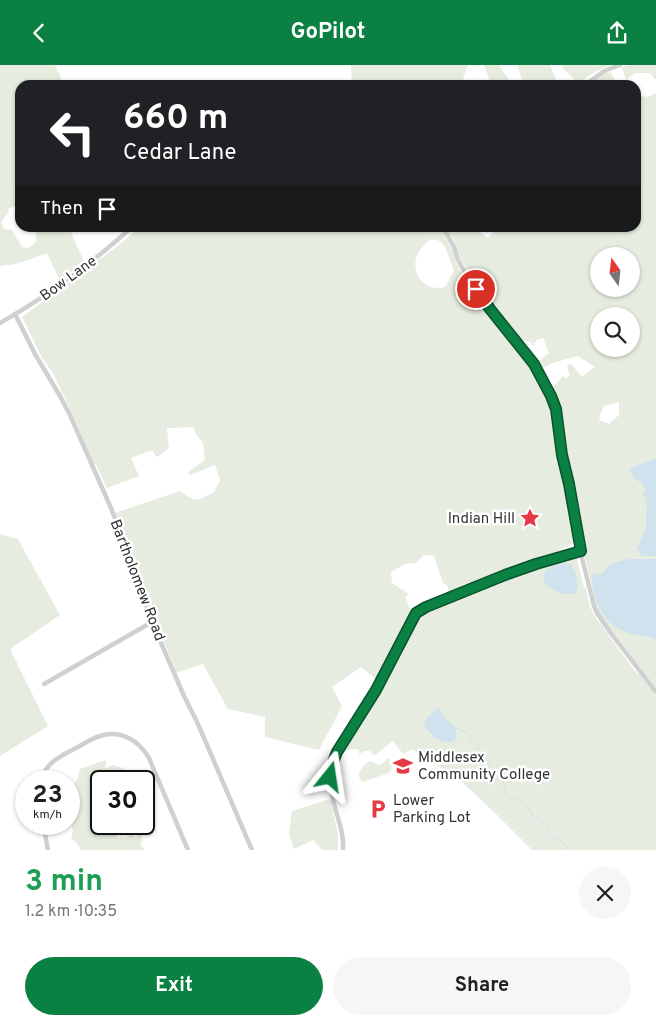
<!DOCTYPE html>
<html lang="en">
<head>
<meta charset="utf-8">
<style>
  body { margin:0; font-family:Overpass,sans-serif; background:#f6f6f6; color:#222; height:100vh; display:flex; flex-direction:column; font-size:19px; white-space:nowrap }
  * { box-sizing:border-box; margin:0 }
  p { font-size:16px; color:#767676 }
  .icon { flex:none; width:28px; height:28px; fill:none; stroke:currentColor; stroke-width:2; stroke-linecap:round; stroke-linejoin:round }
  .map { position:relative; height:785px; overflow:hidden }
  .sheet { display:flex; flex-direction:column; background:#fff; flex:1 }
  .sheet>* { flex:none }
  .guide { position:absolute; left:15px; top:15px; width:626px; height:152px; border-radius:15px; box-shadow:0 1px 4px #0004; background:#202124; color:#fff; overflow:hidden }
  .needle { width:32px; rotate:346deg }
  .fabs { position:absolute; left:590px; top:182px; display:grid; gap:10px }
  .fabs a { display:grid; place-items:center; width:50px; height:50px; border-radius:50%; background:#fff; box-shadow:0 1px 4px #0004; font-size:25px }
  .speed { position:absolute; left:15px; top:705px; display:flex; gap:10px; font-size:25px; font-weight:700; text-align:center }
  .speed>* { display:grid; place-content:center; width:65px; height:65px; border-radius:50%; background:#fff; box-shadow:0 1px 4px #0004; line-height:1 }
  .speed small { font-size:12px; font-weight:400 }
  .speed .limit { border:2px solid #111; border-radius:8px; background:#fff; color:#111 }
  .pin { position:absolute; display:grid; place-items:center; width:42px; height:42px; color:#fff; margin:-21px; border:2px solid #fff; border-radius:50%; box-shadow:0 1px 5px #0007 }
  .me { position:absolute; width:55px; margin:-28px; rotate:15deg; stroke-linejoin:round; filter:drop-shadow(0 0 4px #0008) }
  .turn { display:flex; align-items:center; gap:18px; height:105px; padding:0 25px; font-size:22px }
  .turn .icon { width:65px; height:65px; stroke-width:2.5 }
  .turn b { display:block; font-size:35px; line-height:42px }
  .then { display:flex; align-items:center; height:48px; padding:0 25px; background:#0003; gap:10px; font-size:19px }
  .round { display:grid; place-items:center; flex:none; width:52px; height:52px; border-radius:26px; background:#f6f6f6 }
  .head { display:flex; align-items:center; justify-content:space-between; height:85px; padding:0 25px }
  h1 { font-size:30px; font-weight:700; line-height:38px; color:#1e9e55 }
  .primary-button { display:flex; gap:10px; margin-top:auto; padding:10px 25px }
  .primary-button a { flex:1; height:58px; border-radius:30px; background:#0b8043; color:#fff; font-size:20px; font-weight:700; line-height:58px; text-align:center }
  .primary-button a+a { background:#f6f6f6; color:#222 }
  header { display:flex; justify-content:space-between; align-items:center; height:65px; padding:0 25px; background:#0b8043; color:#fff; font-size:22px; font-weight:700 }
  .map>svg:first-child { display:block }
  .green { fill:#e6ecdf; fill-rule:evenodd }
  .water { fill:#cfe2ee }
  .lines { fill:none; stroke-linecap:round; stroke-linejoin:round }
  .stream { stroke:#cfe2ee; stroke-width:1 }
  .minor { stroke:#d0d0d0; stroke-width:4.5 }
  .route-casing { stroke:#07532c; stroke-width:12 }
  .route { stroke:#0b8043; stroke-width:9 }
  .labels { text-anchor:middle; stroke-width:5; stroke-linejoin:round; paint-order:stroke }
  .street-label { font-size:15px; fill:#333; stroke:#fff }
  .poi-label { font-size:15px; fill:#333; stroke:#fff; text-anchor:start }
</style>
</head>
<body>
<header><svg class="icon" aria-label="back" viewBox="0 0 24 24"><path d="M15 5l-7 7 7 7"/></svg>GoPilot<svg class="icon" aria-label="share" viewBox="0 0 24 24"><path d="M12 15V3M7 8l5-5 5 5M5 13v7h14v-7"/></svg></header>
<div class="map">
<svg width="656" height="785" viewBox="0 0 656 785">
  <rect width="100%" height="100%" fill="#fff"/>
  <g class="green">
    <path d="M0,0H55L64,20H20V138L8,144L9,147L1,157L4,164L12,165L22,182L28,183L36,177V163H69L84,197L60,216L47,188L16,199L0,201Z"/>
    <path d="M351,0H468L463,13L468,20H352Z"/>
    <path d="M484,0H499L509,15L515,20H491Z"/>
    <path d="M517,0H550L558,20H529L522,15Z"/>
    <path d="M562,0H611L598,5L575,20H571L576,16L563,3Z"/>
    <path d="M632,0H656V15L650,8H635L626,15L622,2L625,1Z"/>
    <path d="M606,7L611,8L618,20H588Z"/>
    <path d="M636,28C643,33 649,33 656,28V623L599,549L595,537L589,508L582,483L571,420L564,396L562,362L559,342L551,324L563,311L566,313L570,311L567,301L570,298L582,312L595,302L578,291L555,297L541,304L537,297L549,288L543,273L536,275V277L534,278V280L532,281L531,277L521,275L481,227L461,195L453,173L445,163H474L488,173L497,163H496L636,162ZM599,191H631V224H599ZM599,251H631V284H599ZM619,337V350L609,359L599,355L600,350L604,341Z"/>
    <path d="M139,163H441L452,184L456,198L469,222L535,308L554,346L557,362L560,398L570,440L575,471L574,474V478L538,496L487,512L449,527L447,520L443,518L434,491L427,490L423,491L416,498L405,499L391,507L392,518L409,529L405,532L412,549L376,614L361,602L332,622L342,641L319,685L265,672V652L228,644L203,599L177,608L156,557L115,448L180,426C197,438 197,436 214,427L220,415L215,400L190,410L188,407L205,395L203,377L197,371L193,362L168,363L167,364L169,383L157,392L152,385L131,393L139,411L107,423L96,399L94,400L77,359L53,308L42,293L22,252L119,180ZM429,175C432,175 437,174 441,177C447,182 451,199 454,206L445,222C424,228 409,207 418,188C421,183 425,179 429,175Z"/>
    <path d="M0,469L18,474L60,550L10,584L48,661L0,691Z"/>
    <path d="M566,493H578L577,495L584,522L586,523L589,539L594,550L634,605L644,614L656,631V785H532L495,748L460,715L412,684L403,689L393,676L378,688L373,690L370,686H365L359,689V685C348,682 345,687 338,693L418,549L499,515L546,499H552Z"/>
    <path d="M388,694H390V699L392,702L389,708L362,717C355,709 362,701 370,696L380,700Z"/>
    <path d="M105,695L107,698L105,702L106,703L112,700L123,703L128,716H101V759H125H123V765L117,767V773L121,772L124,773L132,770L136,773L140,767L142,777L140,780L145,785H81L76,777L71,774L73,766L69,750V739L71,738L69,724L72,723L78,713L80,704Z"/>
    <path d="M330,734L338,769V785H322L313,775L294,784L289,769L292,746Z"/>
  </g>
  <g class="water">
    <path d="M656,394V491H641L640,486L637,483L646,464L647,433L642,430L645,425L643,419L634,413L629,403Z"/>
    <path d="M629,494H656V584V577L652,572C645,571 638,571 632,569C604,562 591,535 592,508L597,510L602,509L608,501L614,498Z"/>
    <path d="M565,498L572,501C576,509 581,520 575,528C572,529 570,529 567,529C557,528 534,517 547,505C551,501 560,499 565,498Z"/>
    <path d="M437,643H439L445,653L456,663V673L454,676L448,677L441,676L433,672L432,669L426,664L424,659L428,652Z"/>
  </g>
  <g class="lines">
    <path class="stream" d="M456,663L468,668L471,674L477,680L480,687L488,697L491,703L497,707L503,713L506,730L511,734L516,733L527,740L533,751L540,753L548,763V769L555,774L562,776L568,785"/>
    <g class="minor">
      <path d="M585,20L604,6L620,0"/>
      <path d="M443,162L454,182L458,195L468,213L483,236L534,299L543,315L557,344L562,390L569,419L581,489L594,541L597,548L610,567L656,627"/>
      <path d="M15,249L35,289L60,331L70,350L111,443L126,482L152,557L184,631L198,659L252,785"/>
      <path d="M0,258C48,231 91,199 132,162"/>
      <path d="M44,619L152,557"/>
      <path d="M40,716C47,697 59,692 76,683C84,679 92,673 100,671C121,664 139,676 149,693L188,785"/>
      <path d="M43,759L48,785"/>
      <path d="M343,785C345,761 329,737 330,714C332,682 360,653 375,626C390,601 401,574 416,548L426,542L505,510L537,499L581,485"/>
    </g>
  </g>
  <g class="lines">
    <defs>
      <path id="route" d="M330,712L333,697L337,687L376,625L416,548L426,542L505,510L536,499L581,486L569,419L562,390L556,344L551,331L534,299L490,244L476,224"/>
    </defs>
    <use href="#route" class="route-casing"/>
    <use href="#route" class="route"/>
  </g>
  <defs>
    <symbol id="sight-bare" viewBox="-9 -9 18 18"><path d="M0-6L1.8-2.2L6-1.7L2.9 1.2L3.7 5.4L0 3.3L-3.7 5.4L-2.9 1.2L-6-1.7L-1.8-2.2Z" fill="#e63946" stroke="#fff" stroke-width="2.5" paint-order="stroke"/></symbol>
    <symbol id="university-bare" viewBox="-9 -9 18 18"><path d="M0-5L7-2L0 1L-7-2ZM-4 1L0 2.5L4 1V4Q0 6-4 4Z" fill="#e63946" stroke="#fff" stroke-width="2.5" paint-order="stroke"/></symbol>
    <symbol id="parking-bare" viewBox="-9 -9 18 18"><path d="M-3.5-5.5H1a3.5 3.5 0 0 1 0 7H-1V5.5H-3.5ZM-1-3.4V-.6H.8a1.4 1.4 0 0 0 0-2.8Z" fill="#e63946" stroke="#fff" stroke-width="2.5" paint-order="stroke"/></symbol>
  </defs>
  <g fill-rule="evenodd">
    <use href="#sight-bare" x="516" y="439" width="28" height="28"/>
    <use href="#university-bare" x="389" y="687" width="28" height="28"/>
    <use href="#parking-bare" x="364" y="730" width="28" height="28"/>
  </g>
  <g class="labels">
    <g class="street-label">
      <text transform="translate(68 213) rotate(-36)" y="5">Bow Lane</text>
      <text transform="translate(138 515) rotate(69)" y="5">Bartholomew Road</text>
    </g>
    <g class="poi-label">
      <text x="515" y="458" text-anchor="end">Indian Hill</text>
      <text x="418" y="697">Middlesex<tspan x="418" dy="17">Community College</tspan></text>
      <text x="393" y="740">Lower<tspan x="393" dy="17">Parking Lot</tspan></text>
    </g>
  </g>
</svg>
<div class="fabs">
<a><svg class="needle" viewBox="-14 -14 28 28"><path d="M0-13l5 13h-10z" fill="#e53935"/><path d="M0 13l5-13h-10z" fill="#767676"/></svg></a>
<a><svg class="icon" aria-label="search" viewBox="0 0 24 24"><circle cx="10" cy="10" r="6"/><path d="M15 15l6 6"/></svg></a>
</div>
<div class="speed"><div>23<small>km/h</small></div><div class="limit">30</div></div>
<div class="pin" style="left:476px;top:224px;background:#d93025"><svg class="icon" aria-label="arrive" viewBox="0 0 24 24"><path d="M6 21V4h12l-3 4 3 4H6"/></svg></div>
<svg class="me" style="left:330px;top:712px" viewBox="-20 -20 40 40"><path d="M0-17L14 15 0 8-14 15z" fill="#0b8043" stroke="#fff" stroke-width="4"/></svg>
<div class="guide">
<div class="turn"><svg class="icon" aria-label="left" viewBox="0 0 24 24"><path d="M17 20v-9H6M10 6l-5 5 5 5"/></svg><div><b>660 m</b>Cedar Lane</div></div>
<div class="then">Then<svg class="icon" aria-label="arrive" viewBox="0 0 24 24"><path d="M6 21V4h12l-3 4 3 4H6"/></svg></div>
</div>
</div>
<section class="sheet">
<div class="head"><div><h1>3 min</h1><p>1.2 km · 10:35</p></div><a class="round"><svg class="icon" aria-label="close" viewBox="0 0 24 24"><path d="M6 6l12 12M18 6L6 18"/></svg></a></div>
<div class="primary-button"><a>Exit</a><a>Share</a></div>
</section>
</body>
</html>
